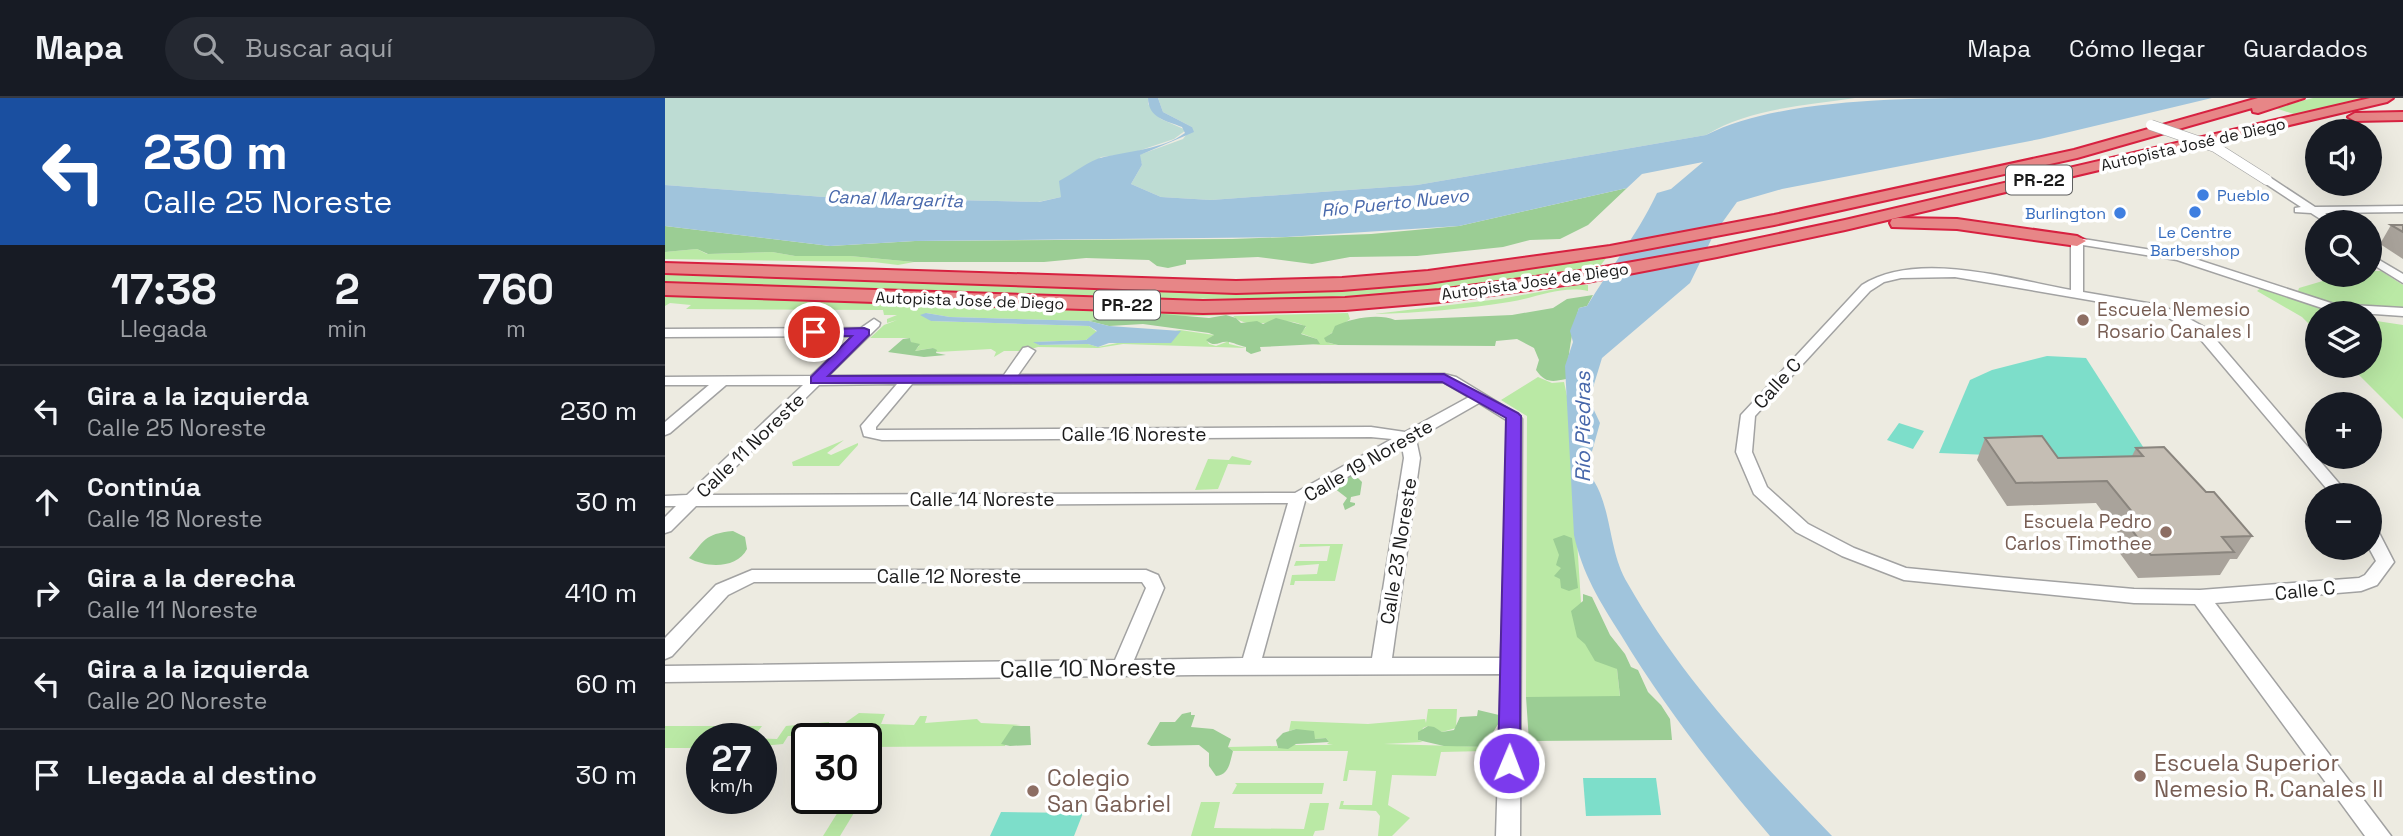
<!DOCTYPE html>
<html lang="es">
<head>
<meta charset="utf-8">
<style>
  body { margin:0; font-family:"Space Grotesk",sans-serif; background:#242831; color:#f1f3f6; height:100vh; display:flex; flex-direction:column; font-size:26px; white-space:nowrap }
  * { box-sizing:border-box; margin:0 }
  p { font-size:23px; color:#9ea1a6 }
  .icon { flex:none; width:38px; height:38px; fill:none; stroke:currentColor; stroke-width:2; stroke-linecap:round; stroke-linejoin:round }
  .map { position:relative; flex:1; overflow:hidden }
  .sheet { display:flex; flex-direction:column; background:#171b24; width:665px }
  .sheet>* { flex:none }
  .banner { background:#1a4fa0; color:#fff; overflow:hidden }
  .controls { position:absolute; left:1640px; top:21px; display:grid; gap:14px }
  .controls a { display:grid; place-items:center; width:77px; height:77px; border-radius:50%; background:#171b24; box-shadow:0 7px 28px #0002; font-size:35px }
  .speed { position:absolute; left:21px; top:625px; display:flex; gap:14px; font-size:35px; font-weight:700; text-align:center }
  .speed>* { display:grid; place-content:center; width:91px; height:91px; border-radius:50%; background:#171b24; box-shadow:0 7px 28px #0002; line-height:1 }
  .speed small { font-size:18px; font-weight:400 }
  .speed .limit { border:4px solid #111; border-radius:10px; background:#fff; color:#111 }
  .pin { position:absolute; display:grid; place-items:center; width:60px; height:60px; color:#fff; margin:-30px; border:4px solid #fff; border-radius:50%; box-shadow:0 2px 7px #0007 }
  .me { position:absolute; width:77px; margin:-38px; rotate:1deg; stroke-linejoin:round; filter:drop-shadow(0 0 5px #0008) }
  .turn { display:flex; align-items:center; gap:24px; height:147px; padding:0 28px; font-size:32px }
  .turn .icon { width:91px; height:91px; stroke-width:2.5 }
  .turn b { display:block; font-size:49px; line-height:60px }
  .eta { display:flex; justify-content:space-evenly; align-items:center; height:119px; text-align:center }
  .eta b { font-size:42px; font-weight:700; line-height:49px }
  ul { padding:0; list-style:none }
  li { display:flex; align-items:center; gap:21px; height:91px; padding:0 28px; border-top:2px solid #363941 }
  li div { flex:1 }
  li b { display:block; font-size:26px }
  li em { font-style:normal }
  header { display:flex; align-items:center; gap:42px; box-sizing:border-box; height:98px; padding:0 35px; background:#171b24; border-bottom:2px solid #363941 }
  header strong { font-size:33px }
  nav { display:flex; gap:38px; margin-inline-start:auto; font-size:24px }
  .search { width:490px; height:63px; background:#242831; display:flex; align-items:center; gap:18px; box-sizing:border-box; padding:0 24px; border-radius:38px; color:#9ea1a6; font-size:26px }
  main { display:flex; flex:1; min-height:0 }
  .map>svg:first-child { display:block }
  .grass { fill:#bae9a5 }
  .forest { fill:#9bcd94 }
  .wetland { fill:#bddcd3 }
  .pitch { fill:#7ddeca }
  .water { fill:#a0c4dc }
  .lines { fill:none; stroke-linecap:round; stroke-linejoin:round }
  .minor-casing { stroke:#a2a2a2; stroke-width:3 }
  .highway-casing { stroke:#d72140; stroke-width:4 }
  .minor { fill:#fff; fill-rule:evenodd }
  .highway { fill:#e78687; fill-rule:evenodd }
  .minor-bridge-casing { stroke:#a2a2a2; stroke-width:11; stroke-linecap:butt }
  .minor-bridge { stroke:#fff; stroke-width:10 }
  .wall { fill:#a9a39b }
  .building { fill:#c5beb4; stroke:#8a857e; stroke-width:2 }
  .route { fill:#7c3aed; stroke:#51269a; stroke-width:2 }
  .shop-dot { fill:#3f7fe0; stroke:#fff; stroke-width:2.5 }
  .education-dot { fill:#8d6e63; stroke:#fff; stroke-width:2.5 }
  .labels { text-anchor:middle; stroke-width:7; stroke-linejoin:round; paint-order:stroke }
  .far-street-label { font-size:16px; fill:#1b1b1b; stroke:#fff }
  .far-shop-label { font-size:16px; fill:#366cbe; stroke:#fff; text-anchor:start }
  .shield { fill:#fff; stroke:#5f5f5f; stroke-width:2 }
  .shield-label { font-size:18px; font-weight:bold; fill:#1b1b1b }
  .far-water-label { font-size:18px; font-style:italic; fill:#4868ab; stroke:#fff }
  .education-label { font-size:19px; fill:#785e54; stroke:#fff; text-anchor:start }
  .street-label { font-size:19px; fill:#1b1b1b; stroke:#fff }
  .water-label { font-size:21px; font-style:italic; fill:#4868ab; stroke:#fff }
  .near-street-label { font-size:23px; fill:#1b1b1b; stroke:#fff }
  .near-education-label { font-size:23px; fill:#785e54; stroke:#fff; text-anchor:start }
</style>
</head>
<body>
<header>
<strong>Mapa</strong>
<div class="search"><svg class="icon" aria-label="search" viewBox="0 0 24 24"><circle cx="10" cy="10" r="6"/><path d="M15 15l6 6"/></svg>Buscar aquí</div>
<nav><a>Mapa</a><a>Cómo llegar</a><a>Guardados</a></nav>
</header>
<main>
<section class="sheet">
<div class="banner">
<div class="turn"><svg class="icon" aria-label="left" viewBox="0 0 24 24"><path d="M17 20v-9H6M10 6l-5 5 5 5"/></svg><div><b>230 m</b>Calle 25 Noreste</div></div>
</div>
<div class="eta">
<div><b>17:38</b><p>Llegada</p></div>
<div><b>2</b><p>min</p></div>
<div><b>760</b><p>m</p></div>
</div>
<ul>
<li><svg class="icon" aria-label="left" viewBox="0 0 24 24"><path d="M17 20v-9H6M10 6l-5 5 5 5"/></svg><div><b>Gira a la izquierda</b><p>Calle 25 Noreste</p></div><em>230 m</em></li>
<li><svg class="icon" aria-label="ahead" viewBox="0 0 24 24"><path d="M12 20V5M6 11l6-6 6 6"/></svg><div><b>Continúa</b><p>Calle 18 Noreste</p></div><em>30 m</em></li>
<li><svg class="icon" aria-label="right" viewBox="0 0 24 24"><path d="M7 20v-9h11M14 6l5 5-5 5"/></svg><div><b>Gira a la derecha</b><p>Calle 11 Noreste</p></div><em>410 m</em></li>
<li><svg class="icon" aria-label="left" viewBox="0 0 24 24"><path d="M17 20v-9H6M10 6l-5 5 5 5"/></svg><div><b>Gira a la izquierda</b><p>Calle 20 Noreste</p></div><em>60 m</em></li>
<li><svg class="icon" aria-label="arrive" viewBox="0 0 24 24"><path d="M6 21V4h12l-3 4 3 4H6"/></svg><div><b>Llegada al destino</b></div><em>30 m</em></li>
</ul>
</section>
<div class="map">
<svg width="1738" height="738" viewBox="0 0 1738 738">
  <rect width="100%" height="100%" fill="#edebe1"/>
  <g class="grass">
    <path d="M1648,0H1712L1635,18L1610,10Z"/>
    <path d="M32,151L42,156L107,154L130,158H185L249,164L233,167L209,164L0,161V154Z"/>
    <path d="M942,159L935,168C749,207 560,203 371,197C247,193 124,188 0,184V175L504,192L748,185Z"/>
    <path d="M1705,173H1716L1738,187V211C1704,211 1663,212 1633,193L1634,190L1678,177H1704Z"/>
    <path d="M913,187H923V193C896,187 870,200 844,204C800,211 754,215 709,216L835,201Z"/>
    <path d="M1597,189L1674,215H1652V234L1637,219L1592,193Z"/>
    <path d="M0,197L566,216C519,222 471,211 424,223L285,219L261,215L266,223L424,228L432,234L421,242L370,244L374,247L423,246L433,249L515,232L549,237L542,242L544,246L551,248L564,243V246L581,250L458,246L433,250L373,249L359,253H339L329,259L331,254L326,251L272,254L268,250L249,253L254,248L246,244L245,240H205L219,227L232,222L222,225V221L232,217H219L218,212L21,211L26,207L5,205L0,208Z"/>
    <path d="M683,215L685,221L660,240L664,245L673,247H648L654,246L652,241L635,235L641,229C619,214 588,236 568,218Z"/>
    <path d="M1705,222L1738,227V321L1685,268H1704Z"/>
    <path d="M873,279L887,285L899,284L903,303L917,520L952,571L955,599H861L862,318L836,302Z"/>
    <path d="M179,342L162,355L166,357L193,345V347L174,368H128L127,364Z"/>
    <path d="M567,358L587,363L585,367L563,366L553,391L530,392L543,361L564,362Z"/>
    <path d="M635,446H678L670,483H630L629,487H625L627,477L652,476L654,466L629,468L631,463H662L665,448L634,449Z"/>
    <path d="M763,611H792L791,630L777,634L763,628L758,630L753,642L758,644L719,646L828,649L820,653L776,654L771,678L727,677L723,707L745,720L727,738H713L715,718L711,713L674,711L676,703H679L678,707H707L711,673L684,672L682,683H678L683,653H568L563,649L612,648L613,650L628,647H668L662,646L664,644L661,640L650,641L631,631L624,633L626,623L703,626L760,621L761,625Z"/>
    <path d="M194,615L220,616L216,626L249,627L255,618H262L260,625L312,621L316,625L356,627L348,628L340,648H345L201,649L206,640H146L147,638H123L118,646L96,648V640H37V650H0V628H97L88,640L112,641L121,628L164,624V627H177Z"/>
    <path d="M570,685H659L657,696H567L572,687Z"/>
    <path d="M198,700L175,738H158L181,701Z"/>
    <path d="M536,704H555L549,730L639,731L645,705H664L659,732L650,733L648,738H526Z"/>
  </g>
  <g class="forest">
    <path d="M962,90L923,127L895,141L865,142L838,149L752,158L685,159L647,166L593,159L521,162V166L503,170L492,168L484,162L421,160L379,164H249L185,158H130L107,154L43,156L32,151L0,154V128L165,148L250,143L567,141L706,136L794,128Z"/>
    <path d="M928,197L922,208L914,210C906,234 904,256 901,281C887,284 880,285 871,272L874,262L869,250L852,241L831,243L830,248L673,247L661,244L659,240L667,235L670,228C686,220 714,215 730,222L847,217L888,210L902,201Z"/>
    <path d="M498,216L544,220L561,217L571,220L576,225L592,223L598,226L611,220L641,228L636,236L652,241L655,246L595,249L596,253L586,256L581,253V249C575,248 567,244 564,244C554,242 551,251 541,242L549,237L544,235L478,226L444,228L424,223L438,220Z"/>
    <path d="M245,240L246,244L255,246L250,253L268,250L272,252L271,255L281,257L259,259L223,254L238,241Z"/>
    <path d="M689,376L697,384L695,397L686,399L685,404L690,405V407L680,412L678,406L682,400L669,390L680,378Z"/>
    <path d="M68,433L80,439L82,451C72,471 41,470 24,460C40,443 38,436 68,433Z"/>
    <path d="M899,437L907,440L913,490L904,493L896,490L895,481L889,478L896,470L891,467L894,457L888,441Z"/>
    <path d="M918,496L927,499L945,537L960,556L966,569L973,572L983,594L996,607L1005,621L1007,642L864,643L861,599L955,598L952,571L930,563L920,546L912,539L906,513L918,503Z"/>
    <path d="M813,612L834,617L835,623L827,636L833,645L828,649L779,648L753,642V634L763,628L769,629L777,634L789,632L795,619L812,618Z"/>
    <path d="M526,614V617H530L526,629L548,631L566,641L563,649L568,653C565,664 564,677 551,678L544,668V655L534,647L486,648L482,646L495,624H510L517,616Z"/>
    <path d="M348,628H365L366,647L345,648L336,646Z"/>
    <path d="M631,631L649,633L650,641L661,640L664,644L631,646L623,651L613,650L611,642L618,635Z"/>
  </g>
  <g class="wetland">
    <path d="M0,0H483V6L496,21L521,32L509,41L464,56L436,59L396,99L373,104L159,99L0,87Z"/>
    <path d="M493,0H1190C1139,8 1085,10 1041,37L752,87L546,102L496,99L466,86L477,67L474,57L518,41L527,29L498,14Z"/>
  </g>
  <g class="pitch">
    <path d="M1382,258L1421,260L1482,355L1476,363L1274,355L1305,282L1327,272Z"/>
    <path d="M1234,325L1259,333L1248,351L1222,342Z"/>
    <path d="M918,680H991L996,717L921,718Z"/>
    <path d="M336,714L418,715L409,738H325Z"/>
  </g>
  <g class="water">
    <path d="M483,0H493L498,14L527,29L529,34L475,57L477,67L466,86L496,99L546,102L752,87L1041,37C1115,0 1243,0 1328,0C1401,0 1474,0 1547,0L1375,41L1117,91L1072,104L1049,136L1025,185L937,260L926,296L927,308L935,325L922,371C926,379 932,387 935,395C947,425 946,458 963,486C1017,581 1092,660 1167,738H1105C1051,675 999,608 956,537C935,504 917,475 909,437L900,268L908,244L905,233L914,210L922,208C945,170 973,136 992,95L1006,91L1038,64L977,76L962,90L794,128L621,139L250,143L165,148L0,128V87L159,99L374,104L396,99L394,83C408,76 424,62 439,59C465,53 498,51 520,35L517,29C502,23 483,20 483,0Z"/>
    <path d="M261,215L285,219L424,223L444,228L516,233L506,245H444L433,249L423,246L374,247L368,244L421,242L432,233L424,228L266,223L255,217Z"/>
  </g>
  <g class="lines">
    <defs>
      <g id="minor">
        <path d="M1598,80H1606L1650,109L1738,108V114L1660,115L1672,124H1660L1646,115L1630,114V110L1636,109L1598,84Z"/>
        <path d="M1412,140L1518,157L1669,206L1738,210V218L1666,213L1512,162L1418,147V194L1488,206L1510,213L1541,230L1684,397H1667L1531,236L1502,219L1482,212L1290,179L1236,180L1219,184L1205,193L1090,318L1087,354L1102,389L1143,426L1189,450L1241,470L1333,479L1469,491L1535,492L1694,480L1700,477L1711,463L1704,450V425L1710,427L1729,464L1712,487L1696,493L1550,505L1726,738H1700L1530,506L1469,505L1239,482L1177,458L1131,434L1089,396L1071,354L1076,317L1197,187C1252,152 1345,181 1406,192V143Z"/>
        <path d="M1704,156L1738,176V185L1704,164Z"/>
        <path d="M209,221L215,225L214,228L163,278L339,277L358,250L363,249L370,253L353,277L779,276L791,279L855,318L857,321L855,738H831L836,576L529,577L0,584V568L450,562L481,490L477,484H89L63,497L7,558L0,561V540L51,487L87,472H481L493,477L499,490L469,562L578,560L623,405L31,408L6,433L0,435V419L11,408H0V398L22,397L138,287H61L5,335L0,337V324L44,287H0V279L146,278L188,238L0,239V231L196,230ZM778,284L804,299L740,334L706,329L217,332H211V329L247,286ZM232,286L196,328L199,338L217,342L706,339L727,341L630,395L42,397L154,287ZM814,305L843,323L836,560H727L755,360L751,341ZM737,348L739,360L707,560H597L640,403Z"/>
      </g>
      <g id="highway">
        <path d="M1593,0H1639L1593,15L1588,14L1587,10L1412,60L1109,127L945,158L763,185L677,192L571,195L0,175V165L571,183L677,180L763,173L945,148L1109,117L1409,52Z"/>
        <path d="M1705,0H1728L1722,4L1180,132L1052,159L922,184L774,204L680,212L538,215L0,197V185L538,203L680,200L774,192L922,172L1052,149L1180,122Z"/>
        <path d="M1738,14V22L1690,23L1683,19L1690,15Z"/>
        <path d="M1233,120L1292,121L1412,138L1421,143L1412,148L1292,131L1227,129L1225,125L1227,121Z"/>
      </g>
    </defs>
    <use href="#minor" class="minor-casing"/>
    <use href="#highway" class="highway-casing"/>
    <use href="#minor" class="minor"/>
    <use href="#highway" class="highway"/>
    <defs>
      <path id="minor-bridge" d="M1486,27L1550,49L1602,82"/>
    </defs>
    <use href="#minor-bridge" class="minor-bridge-casing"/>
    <use href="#minor-bridge" class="minor-bridge"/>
  </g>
  <g class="wall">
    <path d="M1726,127H1738V161L1715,146Z"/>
    <path d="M1320,340L1393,360L1467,358L1471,350L1541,394L1587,438L1572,461H1565L1555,477L1473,480L1451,450L1456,439L1431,405L1342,408L1312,362Z"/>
  </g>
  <g class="building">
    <path d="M1726,127H1738V134Z"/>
    <path d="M1377,338L1393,360L1478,358L1471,350L1499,349L1541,394H1549L1587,438L1557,439L1569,454L1486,457L1463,427L1477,426L1442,383L1351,385L1320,340Z"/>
  </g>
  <path class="route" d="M199,230L204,232V237L163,278L779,276L853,315L856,318L855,665L852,672L844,675L836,672L833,665L841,320L777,284L146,285V279L187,238H149L145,237V232Z"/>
  <g class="shop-dot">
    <circle cx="1538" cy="97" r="7"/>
    <circle cx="1530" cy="114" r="7"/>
    <circle cx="1455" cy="115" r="7"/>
  </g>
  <g class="education-dot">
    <circle cx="1418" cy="222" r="7"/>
    <circle cx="1501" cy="434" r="7"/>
    <circle cx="1475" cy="678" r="7"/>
    <circle cx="368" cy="693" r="7"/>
  </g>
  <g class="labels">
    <g class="far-street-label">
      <text transform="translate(1528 46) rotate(-13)" y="6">Autopista José de Diego</text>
      <text transform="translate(870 183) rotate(-8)" y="6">Autopista José de Diego</text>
      <text transform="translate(305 202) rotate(2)" y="6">Autopista José de Diego</text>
    </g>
    <g class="far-shop-label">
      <text x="1552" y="103">Pueblo</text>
      <text x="1441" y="121" text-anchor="end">Burlington</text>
      <text x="1530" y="140" text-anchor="middle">Le Centre<tspan x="1530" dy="18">Barbershop</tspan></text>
    </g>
    <g class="shield">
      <rect x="1341" y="67.5" width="66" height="29" rx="5"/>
      <rect x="429" y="192.5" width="66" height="29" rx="5"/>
    </g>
    <g class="shield-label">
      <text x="1374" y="88">PR-22</text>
      <text x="462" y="213">PR-22</text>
    </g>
    <g class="far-water-label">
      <text transform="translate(230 101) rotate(2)" y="6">Canal Margarita</text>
      <text transform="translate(730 105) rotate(-6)" y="6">Río Puerto Nuevo</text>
    </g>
    <g class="education-label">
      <text x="1432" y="218">Escuela Nemesio<tspan x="1432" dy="22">Rosario Canales I</tspan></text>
      <text x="1487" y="430" text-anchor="end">Escuela Pedro<tspan x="1487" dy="22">Carlos Timothee</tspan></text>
    </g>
    <g class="street-label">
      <text transform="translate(1112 285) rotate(-48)" y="7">Calle C</text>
      <text x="469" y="343">Calle 16 Noreste</text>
      <text transform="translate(85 347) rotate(-44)" y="7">Calle 11 Noreste</text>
      <text transform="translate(703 362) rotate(-30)" y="7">Calle 19 Noreste</text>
      <text x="317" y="408">Calle 14 Noreste</text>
      <text transform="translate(733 453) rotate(-81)" y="7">Calle 23 Noreste</text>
      <text x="284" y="485">Calle 12 Noreste</text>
      <text transform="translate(1640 492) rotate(-6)" y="7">Calle C</text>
    </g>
    <g class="water-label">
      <text transform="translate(918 329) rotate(-90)" y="7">Río Piedras</text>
    </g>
    <g class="near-street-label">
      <text transform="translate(423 570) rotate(-1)" y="8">Calle 10 Noreste</text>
    </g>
    <g class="near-education-label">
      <text x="1489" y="673">Escuela Superior<tspan x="1489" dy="26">Nemesio R. Canales II</tspan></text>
      <text x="382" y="688">Colegio<tspan x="382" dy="26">San Gabriel</tspan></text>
    </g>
  </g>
</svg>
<div class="controls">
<a><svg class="icon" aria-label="sound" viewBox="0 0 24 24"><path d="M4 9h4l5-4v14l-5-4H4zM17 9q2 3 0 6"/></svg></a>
<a><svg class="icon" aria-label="search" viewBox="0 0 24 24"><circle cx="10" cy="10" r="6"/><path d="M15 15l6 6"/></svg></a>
<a><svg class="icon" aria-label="layers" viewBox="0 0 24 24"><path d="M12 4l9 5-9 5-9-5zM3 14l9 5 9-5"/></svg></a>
<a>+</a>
<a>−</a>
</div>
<div class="speed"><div>27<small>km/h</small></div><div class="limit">30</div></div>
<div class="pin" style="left:149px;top:234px;background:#d93025"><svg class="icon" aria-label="arrive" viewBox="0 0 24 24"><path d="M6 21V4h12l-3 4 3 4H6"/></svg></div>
<svg class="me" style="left:844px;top:665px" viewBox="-20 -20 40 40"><circle r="17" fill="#7c3aed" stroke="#fff" stroke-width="3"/><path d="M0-11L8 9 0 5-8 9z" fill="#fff"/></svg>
</div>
</main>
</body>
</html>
